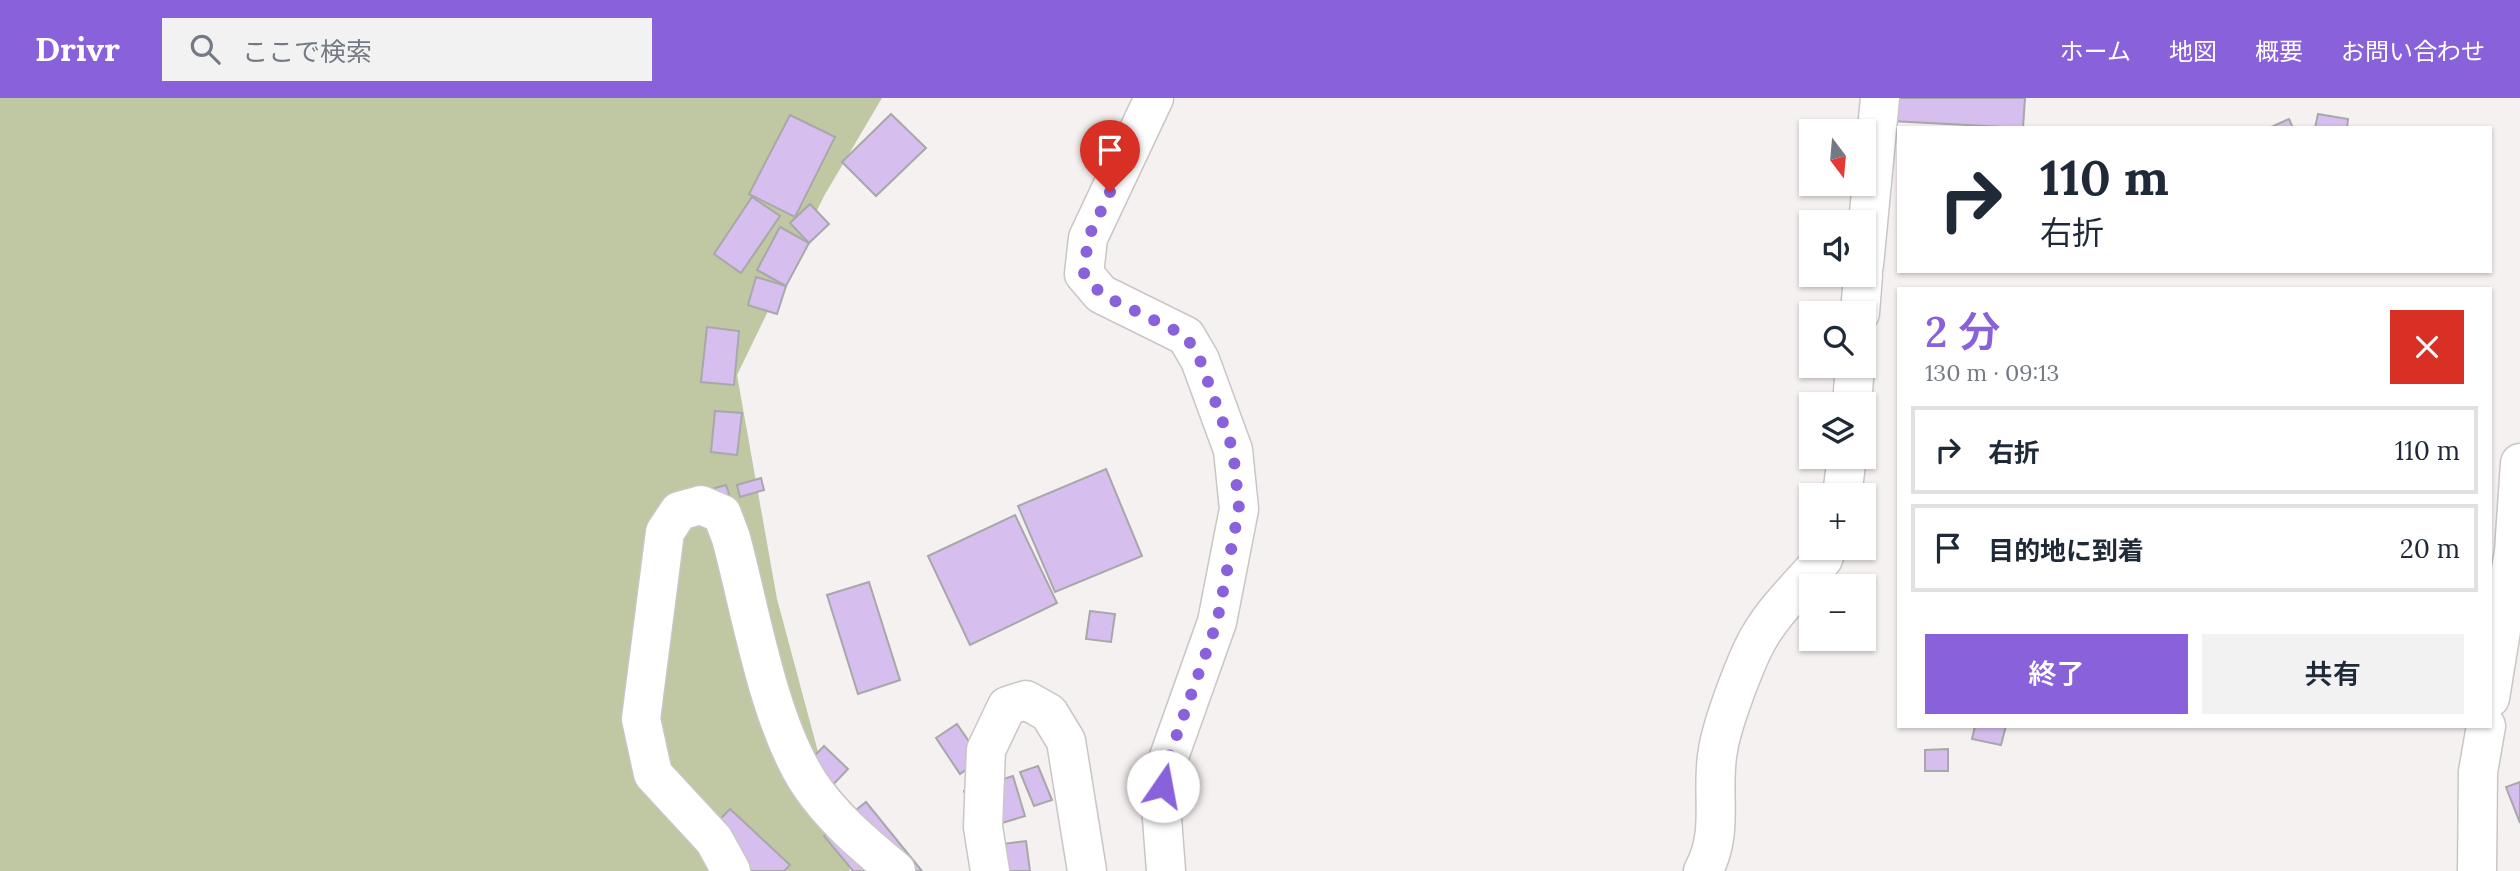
<!DOCTYPE html>
<html lang="ja">
<head>
<meta charset="utf-8">
<style>
  body { margin:0; font-family:Lora,"Noto Sans JP",serif; background:#f2f2f3; color:#1f2937; height:100vh; display:flex; flex-direction:column; font-size:26px; white-space:nowrap }
  * { box-sizing:border-box; margin:0 }
  p { font-size:23px; color:#747a83 }
  .icon { flex:none; width:38px; height:38px; fill:none; stroke:currentColor; stroke-width:2; stroke-linecap:round; stroke-linejoin:round }
  .map { position:relative; flex:1; overflow:hidden }
  .details { position:absolute; left:1897px; top:189px; width:595px; height:441px; display:flex; flex-direction:column; background:#fff; border-radius:0px; box-shadow:0 2px 5px #0004 }
  .details>* { flex:none }
  .top-card { position:absolute; left:1897px; top:28px; width:595px; height:147px; border-radius:0px; box-shadow:0 2px 5px #0004; background:#fff; color:#1f2937; overflow:hidden }
  .needle { width:46px; rotate:164deg }
  .fabs { position:absolute; left:1799px; top:21px; display:grid; gap:14px }
  .fabs a { display:grid; place-items:center; width:77px; height:77px; border-radius:0px; background:#fff; box-shadow:0 2px 5px #0004; font-size:35px }
  .pin { position:absolute; display:grid; place-items:center; width:60px; height:60px; color:#fff; margin:-72px -30px; border-radius:50% 50% 50% 0; rotate:-45deg; box-shadow:0 0 7px #0007 }
  .pin .icon { rotate:45deg }
  .me { position:absolute; width:77px; margin:-38px; rotate:12deg; stroke-linejoin:round; filter:drop-shadow(0 0 5px #0008) }
  .turn { display:flex; align-items:center; gap:24px; height:147px; padding:0 28px; font-size:32px }
  .turn .icon { width:91px; height:91px; stroke-width:2.5 }
  .turn b { display:block; font-size:49px; line-height:60px }
  .round { display:grid; place-items:center; flex:none; width:74px; height:74px; border-radius:0px; background:#f2f2f3 }
  .headline { display:flex; align-items:center; justify-content:space-between; height:119px; padding:0 28px }
  h1 { font-size:42px; font-weight:600; line-height:52px; color:#8961db }
  .action { display:flex; gap:14px; margin-top:auto; padding:14px 28px }
  .action a { flex:1; height:80px; border-radius:0px; background:#8961db; color:#fff; font-size:28px; font-weight:600; line-height:80px; text-align:center }
  .action a+a { background:#f2f2f3; color:#1f2937 }
  ul { padding:0; list-style:none }
  li { display:flex; align-items:center; gap:21px; height:88px; margin:0 14px 10px; padding:0 14px; border:4px solid #e0e1e3; border-radius:0px }
  li div { flex:1 }
  li b { display:block; font-size:26px }
  li em { font-style:normal }
  header { display:flex; align-items:center; gap:42px; box-sizing:border-box; height:98px; padding:0 35px; background:#8961db; color:#fff }
  header strong { font-size:33px }
  nav { display:flex; gap:38px; margin-inline-start:auto; font-size:24px }
  .search { width:490px; height:63px; background:#f2f2f3; display:flex; align-items:center; gap:18px; box-sizing:border-box; padding:0 24px; border-radius:0px; color:#747a83; font-size:26px }
  .map>svg:first-child { display:block }
  .green { fill:#c0c7a3 }
  .building { fill:#d6bfef; stroke:#a8a7a9; stroke-width:2 }
  .lines { fill:none; stroke-linecap:round; stroke-linejoin:round }
  .street-casing { stroke:#c9c6c5; stroke-width:41 }
  .street { stroke:#fff; stroke-width:38 }
  .route { stroke:#8961db; stroke-width:12; stroke-dasharray:0 21.6 }
</style>
</head>
<body>
<header>
<strong>Drivr</strong>
<div class="search"><svg class="icon" aria-label="search" viewBox="0 0 24 24"><circle cx="10" cy="10" r="6"/><path d="M15 15l6 6"/></svg>ここで検索</div>
<nav><a>ホーム</a><a>地図</a><a>概要</a><a>お問い合わせ</a></nav>
</header>
<div class="map">
<svg width="2520" height="773" viewBox="0 0 2520 773">
  <rect width="100%" height="100%" fill="#f5f1f0"/>
  <path class="green" d="M0,0H882L824,98L737,277L777,501L850,773H0Z"/>
  <g class="building">
    <path d="M1893,0H2025L2023,30L1891,23Z"/>
    <path d="M891,16L926,50L876,98L842,64Z"/>
    <path d="M2318,16L2348,21L2347,30H2315Z"/>
    <path d="M790,17L835,39L795,119L749,96Z"/>
    <path d="M2289,21L2293,30H2269Z"/>
    <path d="M752,99L780,118L741,175L714,156Z"/>
    <path d="M810,106L829,126L809,145L790,125Z"/>
    <path d="M780,129L809,145L786,188L757,172Z"/>
    <path d="M756,179L786,188L777,216L748,207Z"/>
    <path d="M707,229L739,233L734,287L701,284Z"/>
    <path d="M715,313L742,315L737,357L711,354Z"/>
    <path d="M1106,371L1142,458L1055,494L1018,408Z"/>
    <path d="M761,380L764,392L740,399L737,387Z"/>
    <path d="M726,387L731,402L708,392Z"/>
    <path d="M1015,417L1057,505L970,547L928,458Z"/>
    <path d="M869,484L900,582L858,596L827,497Z"/>
    <path d="M1090,513L1115,516L1111,544L1086,541Z"/>
    <path d="M957,626L981,661L960,676L936,640Z"/>
    <path d="M1975,628H2006L2001,647L1972,641Z"/>
    <path d="M824,648L848,671L825,695L801,672Z"/>
    <path d="M1948,651V673H1925V652Z"/>
    <path d="M1038,668L1052,702L1034,708L1020,674Z"/>
    <path d="M1013,678L1025,718L976,733L964,693Z"/>
    <path d="M2520,684V725L2506,689Z"/>
    <path d="M866,704L922,773H853L824,738Z"/>
    <path d="M730,711L790,767L784,773H735L701,741Z"/>
    <path d="M1026,743L1030,773H982L979,749Z"/>
  </g>
  <g class="lines">
    <defs>
      <g id="street">
        <path d="M1154,0L1088,140L1084,176L1101,196L1186,238L1200,262L1233,352L1239,411L1217,524L1165,670L1161,707L1166,773"/>
        <path d="M1864,167L1880,0"/>
        <path d="M1860,215L1863,177"/>
        <path d="M1852,306L1855,268"/>
        <path d="M1842,397L1847,359"/>
        <path d="M2490,600L2514,453L2520,365"/>
        <path d="M731,773L714,742L653,676L641,621L665,434L679,413L701,407L722,416L731,440C751,514 768,622 809,685C832,720 864,746 896,773"/>
        <path d="M990,773L983,729L986,652L1007,608L1026,602L1049,615L1066,643L1087,773"/>
        <path d="M1703,773C1725,734 1710,693 1718,652C1722,626 1747,558 1761,536C1777,509 1803,485 1823,461L1827,450"/>
        <path d="M2477,773L2478,674L2486,628"/>
      </g>
    </defs>
    <use href="#street" class="street-casing"/>
    <use href="#street" class="street"/>
  </g>
  <g class="lines">
    <path class="route" d="M1110,94L1088,140L1084,176L1101,196L1186,238L1200,262L1233,352L1239,411L1217,524L1165,670L1163,688"/>
  </g>
</svg>
<div class="fabs">
<a><svg class="needle" viewBox="-14 -14 28 28"><path d="M0-13l5 13h-10z" fill="#e53935"/><path d="M0 13l5-13h-10z" fill="#747a83"/></svg></a>
<a><svg class="icon" aria-label="sound" viewBox="0 0 24 24"><path d="M4 9h4l5-4v14l-5-4H4zM17 9q2 3 0 6"/></svg></a>
<a><svg class="icon" aria-label="search" viewBox="0 0 24 24"><circle cx="10" cy="10" r="6"/><path d="M15 15l6 6"/></svg></a>
<a><svg class="icon" aria-label="layers" viewBox="0 0 24 24"><path d="M12 4l9 5-9 5-9-5zM3 14l9 5 9-5"/></svg></a>
<a>+</a>
<a>−</a>
</div>
<div class="pin" style="left:1110px;top:94px;background:#d93025"><svg class="icon" aria-label="arrive" viewBox="0 0 24 24"><path d="M6 21V4h12l-3 4 3 4H6"/></svg></div>
<svg class="me" style="left:1163px;top:688px" viewBox="-20 -20 40 40"><circle r="19" fill="#fff"/><path d="M0-13L10 11 0 6-10 11z" fill="#8961db"/></svg>
<div class="top-card">
<div class="turn"><svg class="icon" aria-label="right" viewBox="0 0 24 24"><path d="M7 20v-9h11M14 6l5 5-5 5"/></svg><div><b>110 m</b>右折</div></div>
</div>
<section class="details">
<div class="headline"><div><h1>2 分</h1><p>130 m · 09:13</p></div><a class="round" style="background:#d93025;color:#fff"><svg class="icon" aria-label="close" viewBox="0 0 24 24"><path d="M6 6l12 12M18 6L6 18"/></svg></a></div>
<ul>
<li><svg class="icon" aria-label="right" viewBox="0 0 24 24"><path d="M7 20v-9h11M14 6l5 5-5 5"/></svg><div><b>右折</b></div><em>110 m</em></li>
<li><svg class="icon" aria-label="arrive" viewBox="0 0 24 24"><path d="M6 21V4h12l-3 4 3 4H6"/></svg><div><b>目的地に到着</b></div><em>20 m</em></li>
</ul>
<div class="action"><a>終了</a><a>共有</a></div>
</section>
</div>
</body>
</html>
